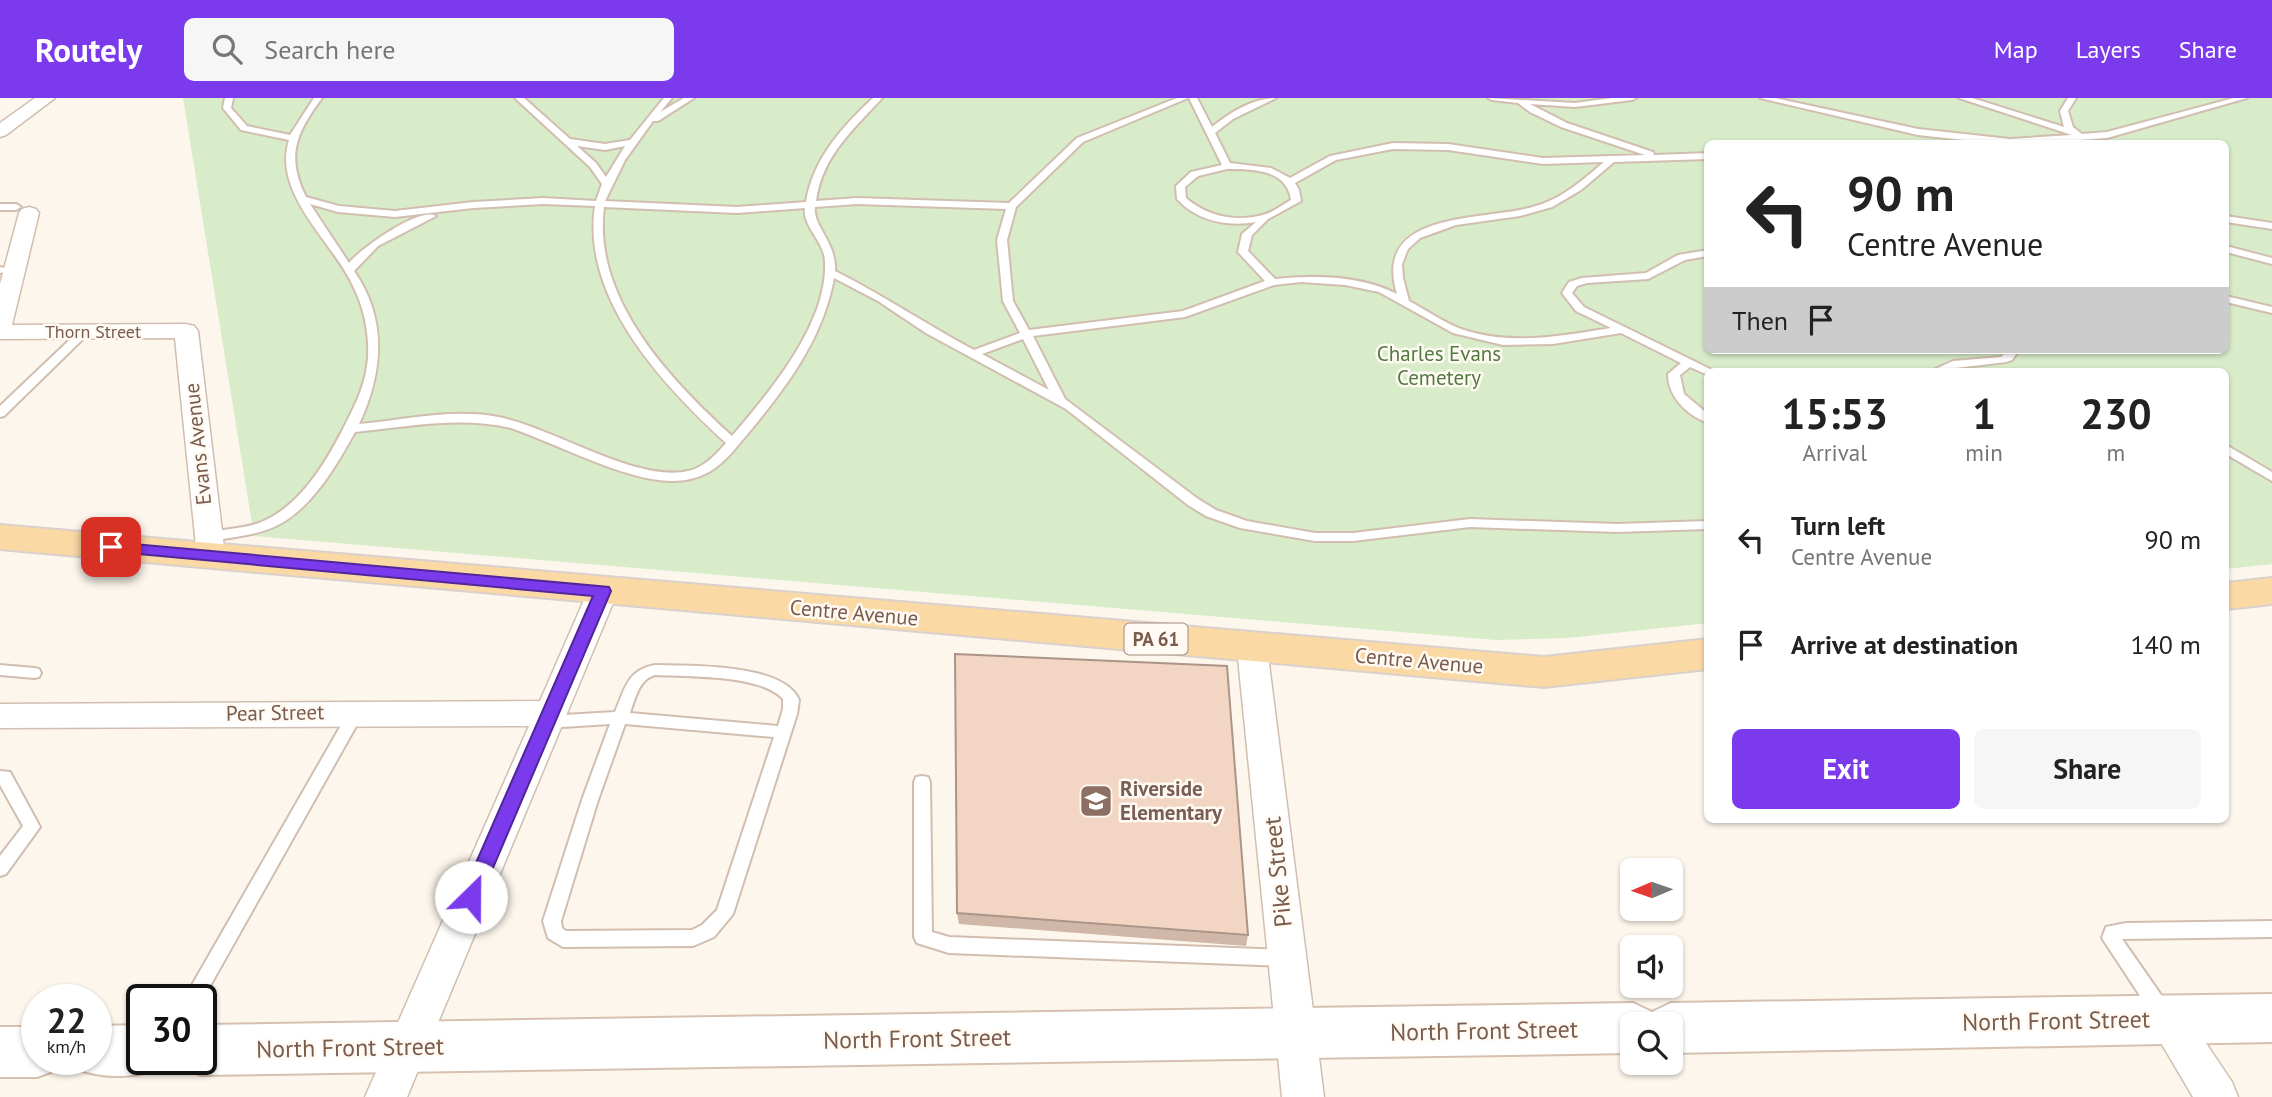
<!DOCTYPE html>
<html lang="en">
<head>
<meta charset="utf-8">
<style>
  body { margin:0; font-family:"PT Sans",sans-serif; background:#f6f6f6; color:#222; height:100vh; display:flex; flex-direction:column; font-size:26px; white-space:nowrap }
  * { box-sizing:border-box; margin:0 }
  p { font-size:23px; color:#767676 }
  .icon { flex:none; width:38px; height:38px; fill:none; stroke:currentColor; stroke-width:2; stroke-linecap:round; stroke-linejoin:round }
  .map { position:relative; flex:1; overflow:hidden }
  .side { position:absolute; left:1704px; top:270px; width:525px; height:455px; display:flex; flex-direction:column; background:#fff; border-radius:10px; box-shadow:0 2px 5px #0004 }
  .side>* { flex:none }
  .top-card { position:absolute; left:1704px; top:42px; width:525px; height:214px; border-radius:10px; box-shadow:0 2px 5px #0004; background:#fff; color:#222; overflow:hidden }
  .needle { width:46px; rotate:268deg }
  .fabs { position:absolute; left:1620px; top:760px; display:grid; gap:14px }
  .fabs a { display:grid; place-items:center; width:63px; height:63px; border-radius:10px; background:#fff; box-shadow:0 2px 5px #0004; font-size:35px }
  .speed { position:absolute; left:21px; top:886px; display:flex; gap:14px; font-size:35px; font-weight:700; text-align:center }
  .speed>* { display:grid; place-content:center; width:91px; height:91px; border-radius:50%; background:#fff; box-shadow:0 2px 5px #0004; line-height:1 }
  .speed small { font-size:18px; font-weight:400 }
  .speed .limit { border:4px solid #111; border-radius:10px; background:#fff; color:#111 }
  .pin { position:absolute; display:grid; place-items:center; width:60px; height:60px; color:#fff; margin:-30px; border-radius:14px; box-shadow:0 4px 10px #0006 }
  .me { position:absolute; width:77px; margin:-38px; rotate:23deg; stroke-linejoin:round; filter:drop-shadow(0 0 5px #0008) }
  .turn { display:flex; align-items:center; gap:24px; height:147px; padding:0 28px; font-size:32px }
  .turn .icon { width:91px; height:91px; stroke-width:2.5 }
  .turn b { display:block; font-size:49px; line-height:60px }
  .then { display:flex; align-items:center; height:66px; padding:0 28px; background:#0003; gap:14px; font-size:26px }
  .eta { display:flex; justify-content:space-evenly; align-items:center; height:119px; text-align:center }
  .eta b { font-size:42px; font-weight:700; line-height:49px }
  .button { display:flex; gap:14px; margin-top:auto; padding:14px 28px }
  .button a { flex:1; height:80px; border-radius:10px; background:#7c3aed; color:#fff; font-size:28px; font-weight:700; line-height:80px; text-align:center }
  .button a+a { background:#f6f6f6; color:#222 }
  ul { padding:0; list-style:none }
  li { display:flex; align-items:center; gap:21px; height:105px; padding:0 28px }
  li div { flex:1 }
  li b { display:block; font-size:26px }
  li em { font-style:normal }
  header { display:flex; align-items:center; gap:42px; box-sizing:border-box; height:98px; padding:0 35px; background:#7c3aed; color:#fff }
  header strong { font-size:33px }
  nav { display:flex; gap:38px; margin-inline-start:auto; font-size:24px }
  .search { width:490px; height:63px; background:#f6f6f6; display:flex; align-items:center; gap:18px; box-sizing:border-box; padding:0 24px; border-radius:10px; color:#767676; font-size:26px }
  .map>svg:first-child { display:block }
  .green { fill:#d8ecc9; fill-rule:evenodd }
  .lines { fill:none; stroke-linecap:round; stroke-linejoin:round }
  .lane-casing { stroke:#d1beb0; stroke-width:4 }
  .street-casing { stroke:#d1beb0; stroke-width:3 }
  .secondary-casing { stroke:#d6c0b0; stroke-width:4 }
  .primary-casing { stroke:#dad1cd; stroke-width:4 }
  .lane { fill:#fff; fill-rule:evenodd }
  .street { fill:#fff; fill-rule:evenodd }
  .secondary { fill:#fff; fill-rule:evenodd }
  .primary { fill:#fbd9a5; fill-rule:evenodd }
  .wall { fill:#d1b7a8 }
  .building { fill:#f3d5c3; stroke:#aa9588; stroke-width:2 }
  .route { fill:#7c3aed; stroke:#51269a; stroke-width:2 }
  .labels { text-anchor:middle; stroke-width:5; stroke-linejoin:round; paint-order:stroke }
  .far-street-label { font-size:18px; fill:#7a5c4d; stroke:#fffaf3 }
  .shield { fill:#fffaf3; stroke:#a28b7f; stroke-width:2 }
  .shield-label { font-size:19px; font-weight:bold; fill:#7a5c4d }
  .park-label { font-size:21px; fill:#537a41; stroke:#fffaf3 }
  .street-label { font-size:21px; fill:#7a5c4d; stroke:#fffaf3 }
  .education-label { font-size:21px; font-weight:bold; fill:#785e54; stroke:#fffaf3; text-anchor:start }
  .near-street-label { font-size:24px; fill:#7a5c4d; stroke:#fffaf3 }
</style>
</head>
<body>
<header>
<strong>Routely</strong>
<div class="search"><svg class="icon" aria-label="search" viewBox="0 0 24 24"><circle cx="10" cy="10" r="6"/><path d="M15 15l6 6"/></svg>Search here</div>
<nav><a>Map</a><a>Layers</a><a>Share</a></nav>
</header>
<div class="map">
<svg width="2272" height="999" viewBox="0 0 2272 999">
  <rect width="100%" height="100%" fill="#fdf6ec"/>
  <path class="green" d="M183,0H2272V466L2226,471V273H1708V525L1568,540L1496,542L254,438ZM1708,46H2226V252H1708Z"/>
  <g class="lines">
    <defs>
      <g id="lane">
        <path d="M225,0H233L231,10L247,28L290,37L314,0H322C297,34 285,57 306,99L339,108L395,113L473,104L543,100L596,103L602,86L590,69L515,0H524L570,41L605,46L630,42L664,0H672L660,14L684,0H694L658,23H653L625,62L605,103L737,109L806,104C813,61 842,29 873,0H882C853,32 822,58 816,103L857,100L1009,105L1077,40L1177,0H1188L1083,44L1016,109L1007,142L1013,203L1029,232L1183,213L1265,183L1238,154L1242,136L1256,124C1227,129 1197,123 1177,101L1176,88L1191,74L1222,67L1189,0H1197L1212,29C1229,15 1253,0 1276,0L1233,21L1215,35L1230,65L1271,70L1290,80L1330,58L1393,45L1448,46L1543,60L1645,57L1561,29L1530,14L1518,5L1492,2L1488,0L1575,5L1612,0H1636L1632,2L1575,9L1530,6L1567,25L1653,54L1654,57L1708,55V61L1614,64L1581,92L1552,109L1520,118L1456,127L1420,140L1408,151L1402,166L1403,180L1409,203C1426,212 1443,224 1461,231C1510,248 1561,238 1611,230L1576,213L1562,195L1569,184L1582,180L1646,175L1678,157L1708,152V158L1685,162L1648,181L1587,185L1577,188L1572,195L1584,209L1712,272L1708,273V277L1690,269L1680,277L1684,296L1708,316V325C1687,317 1668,299 1668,276L1681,265L1621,235L1553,246L1503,247L1453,235L1379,194L1345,187L1301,184L1274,187L1185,219L1033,238L1065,301L1198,401L1216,412L1247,423L1315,435H1353L1470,421L1617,426L1708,423V431L1617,434L1470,429L1353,443H1315L1240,430L1206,418L1188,407L1066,311L926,235L878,203L834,180C823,240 788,287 750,333C737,348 726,364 709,374C698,380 685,383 673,383C628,384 555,345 511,330C459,318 407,329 355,334C335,370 309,416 269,431C250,438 229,440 209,443L204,442L202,439L204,436C221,431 240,431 256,426C298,412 325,366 343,331C353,311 364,291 367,268C371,243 365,212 354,190C334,144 272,97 289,42L241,32L223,10ZM577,48L605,52L625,48L606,79L596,65ZM1393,51L1448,52L1543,66L1604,64C1583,82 1563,100 1536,108C1486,124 1371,110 1397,196C1361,177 1313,177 1275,181L1248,153L1252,137L1268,121L1301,103L1299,92L1295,85L1336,62ZM1227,71C1252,71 1287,71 1291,102C1283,106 1275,113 1266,116C1238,125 1208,119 1186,100L1185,89L1198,78ZM310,106L338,114L395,119L473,110L543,106L595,108C581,201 664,288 726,345C716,357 703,370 688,373C634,385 550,327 493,318C449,311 403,322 359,326C383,274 388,222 354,173L378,148L436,118C420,108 360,151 349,165ZM857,106L1006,111L997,142L1003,203L1020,235L974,252C927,227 883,197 835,173C837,145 812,127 815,109ZM604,109L737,115L805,110C802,128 825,144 825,164C828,225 770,294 732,338C670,282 592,200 604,109ZM1023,241L1049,292L982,256Z"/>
        <path d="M1760,0H1775L1918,31L2010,41L2072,37L1959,0H1972L2064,29L2060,13L2068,0H2076L2068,13L2073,29L2082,36L2107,34L2234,0H2247L2107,40L2026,46H2000L1918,37Z"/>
        <path d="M0,106H16L21,109L16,112H0Z"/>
        <path d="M2226,118L2272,125V131L2226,124Z"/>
        <path d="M2226,148L2272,160V166L2226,154Z"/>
        <path d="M0,169L5,170V174L0,175Z"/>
        <path d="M2226,198L2272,209V215L2226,204Z"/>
        <path d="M84,231L88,232V236L4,318L0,319V308L80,232Z"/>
        <path d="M2007,252H2019L2012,262L2006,264L1931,273L1953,263L2001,259Z"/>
        <path d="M2226,347L2272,374V383L2226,356Z"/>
        <path d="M0,567L34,570L39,571L41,575L39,579L34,580L0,577Z"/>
        <path d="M655,567C689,568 784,565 799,602L797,616L733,816L714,839L693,848L563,849L548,840L543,823L582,702L610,626L547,630L542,628L539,624L542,620L547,618L615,614C625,591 627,572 655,567ZM655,577C688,579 760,576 783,601V611L778,628L630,615C635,601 639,581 655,577ZM625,626L774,639L717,812L702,827L692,832L566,833L562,830L561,823L598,702Z"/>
        <path d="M356,608L361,610L364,614L201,904V901H184L351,610Z"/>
        <path d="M0,673L10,674L40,729L6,776L0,778V758L23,728L0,687Z"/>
        <path d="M922,678L928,679L930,684L932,834L949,839L1286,852L1292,854L1295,860L1292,866L1286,868L949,855L917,845L914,839V684L916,679Z"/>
        <path d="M2272,823V839L2122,841L2168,907L2170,913L2168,919L2161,922L2154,919L2102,840L2106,829L2126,825Z"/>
      </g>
      <g id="street">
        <path d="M35,0H55L6,37L0,39V25Z"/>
        <path d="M29,109L36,111L39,115L12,227L186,226L194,228L198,233L225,458L221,465L211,468L201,465L197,458L175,240L0,241V186L19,115L22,111Z"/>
        <path d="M603,483L613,486L618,493L407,999H365L529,628L0,630V606L540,603L588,493L593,486Z"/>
        <path d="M1252,539L1263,542L1267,550L1324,999H1282L1237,550L1241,542Z"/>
        <path d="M2167,902L2181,908L2232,984L2238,999H2193L2147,921L2153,908Z"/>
      </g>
      <g id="secondary">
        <path d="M2272,896V944L1671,955V926H1633V955L201,977L182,970L178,961H201V927L1633,905L1652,914L1671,905Z"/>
        <path d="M142,927V961H165L161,970C134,980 104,981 77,971L73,961H96V928Z"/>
        <path d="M0,929H37V961H61L56,972L37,979H0Z"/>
      </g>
      <g id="primary">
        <path d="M0,427L1544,559L1708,541V571L1544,589L0,451Z"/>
        <path d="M2272,480V506L2226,511V485Z"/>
      </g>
    </defs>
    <use href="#lane" class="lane-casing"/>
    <use href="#street" class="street-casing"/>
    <use href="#secondary" class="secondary-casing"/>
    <use href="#primary" class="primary-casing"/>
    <use href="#lane" class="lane"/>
    <use href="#street" class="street"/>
    <use href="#secondary" class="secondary"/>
    <use href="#primary" class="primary"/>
  </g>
  <path class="wall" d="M957,815L1248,837L1246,848L959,826Z"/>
  <path class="building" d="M955,556L1227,568L1248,837L957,815Z"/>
  <path class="route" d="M111,444L609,489L611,493L478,805L471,808L464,805L461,799L593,498L106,453L104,449Z"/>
  <defs>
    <symbol id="school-square" viewBox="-11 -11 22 22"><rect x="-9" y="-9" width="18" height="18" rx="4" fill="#8d6e63" stroke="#fffaf3"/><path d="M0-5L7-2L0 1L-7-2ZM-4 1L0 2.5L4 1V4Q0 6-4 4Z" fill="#fff"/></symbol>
  </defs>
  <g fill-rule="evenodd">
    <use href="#school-square" x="1077" y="684" width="38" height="38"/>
  </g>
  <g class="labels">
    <g class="far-street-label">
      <text x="93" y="240">Thorn Street</text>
    </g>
    <rect class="shield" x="1124.5" y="525.5" width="63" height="31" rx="5"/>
    <g class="shield-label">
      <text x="1156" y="548">PA 61</text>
    </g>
    <g class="park-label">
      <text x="1439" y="263">Charles Evans<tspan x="1439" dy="24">Cemetery</tspan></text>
    </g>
    <g class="street-label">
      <text transform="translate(198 346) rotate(-96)" y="7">Evans Avenue</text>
      <text transform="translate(854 515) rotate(5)" y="7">Centre Avenue</text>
      <text transform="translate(1419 563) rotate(5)" y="7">Centre Avenue</text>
      <text transform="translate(275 615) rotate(-1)" y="7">Pear Street</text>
    </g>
    <g class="education-label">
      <text x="1120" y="698">Riverside<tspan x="1120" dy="24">Elementary</tspan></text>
    </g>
    <g class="near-street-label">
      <text transform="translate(1278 774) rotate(-96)" y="8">Pike Street</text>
      <text transform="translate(2056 923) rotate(-1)" y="8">North Front Street</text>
      <text transform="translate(1484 933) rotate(-1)" y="8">North Front Street</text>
      <text transform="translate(917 941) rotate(-1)" y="8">North Front Street</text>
      <text transform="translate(350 950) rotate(-1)" y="8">North Front Street</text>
    </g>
  </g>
</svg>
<div class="fabs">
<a><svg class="needle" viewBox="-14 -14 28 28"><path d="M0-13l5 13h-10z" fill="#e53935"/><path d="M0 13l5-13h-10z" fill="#767676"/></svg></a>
<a><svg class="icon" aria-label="sound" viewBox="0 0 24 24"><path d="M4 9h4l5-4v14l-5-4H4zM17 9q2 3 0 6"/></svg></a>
<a><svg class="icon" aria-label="search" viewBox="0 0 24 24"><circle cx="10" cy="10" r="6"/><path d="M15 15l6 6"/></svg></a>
</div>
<div class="speed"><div>22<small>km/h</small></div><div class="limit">30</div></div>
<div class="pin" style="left:111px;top:449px;background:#d93025"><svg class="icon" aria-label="arrive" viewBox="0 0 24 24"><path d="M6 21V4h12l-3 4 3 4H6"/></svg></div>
<svg class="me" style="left:471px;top:799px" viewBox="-20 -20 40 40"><circle r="19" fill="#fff"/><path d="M0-13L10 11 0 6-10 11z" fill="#7c3aed"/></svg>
<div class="top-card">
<div class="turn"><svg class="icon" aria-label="left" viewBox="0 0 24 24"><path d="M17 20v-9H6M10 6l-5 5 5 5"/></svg><div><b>90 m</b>Centre Avenue</div></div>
<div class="then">Then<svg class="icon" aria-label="arrive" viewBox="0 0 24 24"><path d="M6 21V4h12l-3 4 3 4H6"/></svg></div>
</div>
<section class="side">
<div class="eta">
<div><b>15:53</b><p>Arrival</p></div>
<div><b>1</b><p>min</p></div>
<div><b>230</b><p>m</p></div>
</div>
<ul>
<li><svg class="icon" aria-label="left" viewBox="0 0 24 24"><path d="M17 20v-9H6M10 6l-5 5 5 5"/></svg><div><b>Turn left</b><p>Centre Avenue</p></div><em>90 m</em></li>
<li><svg class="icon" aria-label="arrive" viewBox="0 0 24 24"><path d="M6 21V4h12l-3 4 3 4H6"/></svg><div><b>Arrive at destination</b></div><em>140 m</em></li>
</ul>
<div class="button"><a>Exit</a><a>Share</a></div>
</section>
</div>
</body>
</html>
